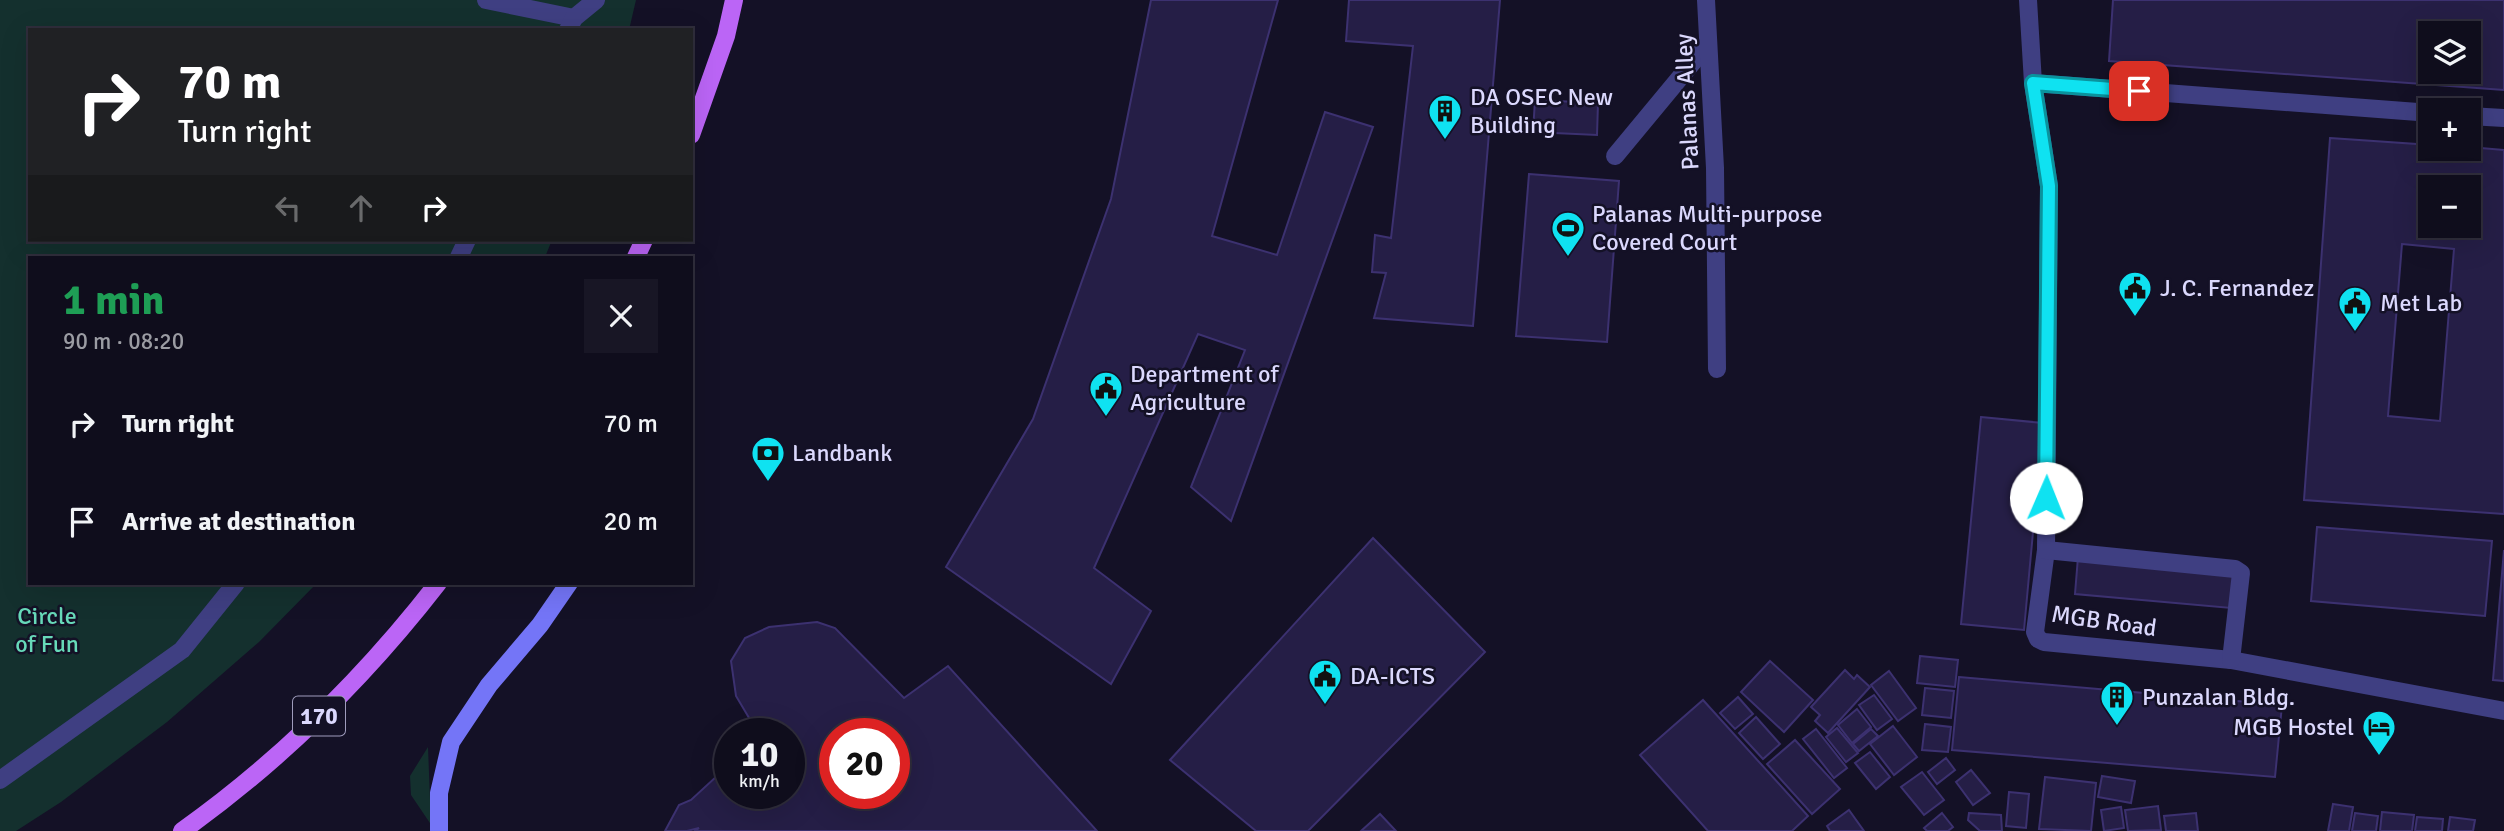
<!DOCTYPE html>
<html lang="en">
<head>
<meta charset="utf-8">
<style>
  body { margin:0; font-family:Signika,sans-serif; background:#181625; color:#f1f3f6; height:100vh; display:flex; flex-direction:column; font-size:26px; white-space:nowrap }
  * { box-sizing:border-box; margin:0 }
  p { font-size:23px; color:#9b9ca3 }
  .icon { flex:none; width:38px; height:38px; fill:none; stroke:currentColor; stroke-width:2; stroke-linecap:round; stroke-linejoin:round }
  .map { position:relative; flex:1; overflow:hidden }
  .drawer { position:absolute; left:28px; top:256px; width:665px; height:329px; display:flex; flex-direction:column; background:#0f0d1c; border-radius:0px; box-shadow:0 7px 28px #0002,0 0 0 2px #2f2d3b }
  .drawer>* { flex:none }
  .banner { position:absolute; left:28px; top:28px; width:665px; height:214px; border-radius:0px; box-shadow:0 7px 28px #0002,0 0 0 2px #2f2d3b; background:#202124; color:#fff; overflow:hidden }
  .controls { position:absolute; left:2418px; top:21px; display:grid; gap:14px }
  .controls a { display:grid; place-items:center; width:63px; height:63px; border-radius:0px; background:#0f0d1c; box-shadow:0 7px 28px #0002,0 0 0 2px #2f2d3b; font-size:35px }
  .speed { position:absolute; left:714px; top:718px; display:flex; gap:14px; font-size:35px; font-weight:700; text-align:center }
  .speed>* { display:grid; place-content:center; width:91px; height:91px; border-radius:50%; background:#0f0d1c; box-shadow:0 7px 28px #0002,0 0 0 2px #2f2d3b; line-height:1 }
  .speed small { font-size:18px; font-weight:400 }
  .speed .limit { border:10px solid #d22; background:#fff; color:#111 }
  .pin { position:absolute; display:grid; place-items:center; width:60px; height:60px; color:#fff; margin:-30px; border-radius:14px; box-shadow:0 4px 10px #0006 }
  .me { position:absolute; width:77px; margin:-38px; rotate:1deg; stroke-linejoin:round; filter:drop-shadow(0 0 5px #0008) }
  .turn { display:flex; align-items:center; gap:24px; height:147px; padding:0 35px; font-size:32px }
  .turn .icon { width:91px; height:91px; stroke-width:2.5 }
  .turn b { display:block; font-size:49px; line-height:60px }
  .lanes { display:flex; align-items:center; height:66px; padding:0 35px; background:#0003; justify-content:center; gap:35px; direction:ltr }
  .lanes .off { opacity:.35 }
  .round { display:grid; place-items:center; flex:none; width:74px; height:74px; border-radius:0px; background:#181625 }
  .overview { display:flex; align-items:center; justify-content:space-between; height:119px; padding:0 35px }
  h1 { font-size:42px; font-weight:700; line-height:52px; color:#1e9e55 }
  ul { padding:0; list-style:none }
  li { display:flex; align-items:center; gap:21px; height:98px; padding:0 35px }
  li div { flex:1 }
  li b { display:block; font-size:26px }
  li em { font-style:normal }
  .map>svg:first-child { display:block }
  .green { fill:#14302e }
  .building { fill:#251e46; stroke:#3c3170; stroke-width:2; fill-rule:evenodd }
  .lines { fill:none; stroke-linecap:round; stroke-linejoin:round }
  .service { stroke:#3f3f82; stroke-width:18 }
  .minor { stroke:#3f3f82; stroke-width:18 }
  .secondary { stroke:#7475f7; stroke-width:18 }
  .primary { stroke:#bb65f6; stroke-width:18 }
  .route-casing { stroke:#0a939d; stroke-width:18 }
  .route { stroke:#0fe2f1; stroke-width:12 }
  .labels { text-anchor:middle; stroke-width:5; stroke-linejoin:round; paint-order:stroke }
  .shield { fill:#141126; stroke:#9f9cbc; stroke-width:2 }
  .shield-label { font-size:23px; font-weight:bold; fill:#dbd8fd }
  .poi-label { font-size:24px; fill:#dbd8fd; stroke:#141126; text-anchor:start }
  .street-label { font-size:24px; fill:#dbd8fd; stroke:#141126 }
  .park-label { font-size:24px; fill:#67d9b9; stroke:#141126 }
</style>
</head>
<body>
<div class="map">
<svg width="2504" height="831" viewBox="0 0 2504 831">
  <rect width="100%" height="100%" fill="#141126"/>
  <g class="green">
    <path d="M0,0H636L629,30H30V240H552L545,257H30V583H317L259,642L167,722L61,802L16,831H0Z"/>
    <path d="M428,747L430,799L434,829L411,795L410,776Z"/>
  </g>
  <g class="building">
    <path d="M1151,0H1278L1212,236L1277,255L1325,112L1373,127L1231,521L1191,487L1245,350L1198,334L1094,568L1151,611L1111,684L946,567L1033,419L1111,199Z"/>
    <path d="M1349,0H1500L1473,326L1374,318L1386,273L1372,272L1375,235L1391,238L1413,46L1346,41Z"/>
    <path d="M2113,0H2504V90L2109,61ZM2431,33H2469V72H2431Z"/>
    <path d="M1535,100L1598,103L1597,135L1533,132Z"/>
    <path d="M2330,138L2431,145V149L2469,147L2504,150V514L2304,500ZM2431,187H2469V226H2431ZM2402,244L2454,249L2440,421L2388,416Z"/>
    <path d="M1529,174L1619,181L1607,342L1516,336Z"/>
    <path d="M1981,417L2043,423L2024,630L1961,624Z"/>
    <path d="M2317,527L2492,541L2485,616L2311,601Z"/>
    <path d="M1373,538L1485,652L1308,831H1256L1170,760Z"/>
    <path d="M2504,550V681L2493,680Z"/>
    <path d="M2078,557L2234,571L2231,608L2075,594Z"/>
    <path d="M817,622L835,628L904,698L948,666L1097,831H695L699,828L687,831H665L679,805L691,800L730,764V793H789V733H758L736,696L731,661L745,638L769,627ZM835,733H894V793H835Z"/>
    <path d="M1920,656L1958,660L1955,687L1917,683Z"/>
    <path d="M1770,661L1813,700L1784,732L1741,692Z"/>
    <path d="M1845,670L1854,679L1857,675L1870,687L1828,733L1815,721L1820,715L1811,707Z"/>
    <path d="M1889,671L1916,708L1898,721L1871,685Z"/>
    <path d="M1959,677L2282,705L2275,777L1952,750Z"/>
    <path d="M1925,688L1954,691L1951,718L1922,715Z"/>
    <path d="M1874,695L1892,719L1877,730L1859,705Z"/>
    <path d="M1738,697L1753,714L1735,729L1720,713Z"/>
    <path d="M1703,700L1808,816L1792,831H1708L1640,755Z"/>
    <path d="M1857,709L1871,727L1852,743L1838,725Z"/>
    <path d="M1756,717L1780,744L1763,759L1739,733Z"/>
    <path d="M1925,724L1951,727L1948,752L1922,750Z"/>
    <path d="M1893,726L1917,757L1894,775L1870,744Z"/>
    <path d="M1837,728L1858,753L1846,762L1826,737Z"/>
    <path d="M1816,729L1847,768L1834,778L1803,739Z"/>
    <path d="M1871,729L1878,736L1859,751L1853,744Z"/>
    <path d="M1795,740L1840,789L1812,814L1767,764Z"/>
    <path d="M1870,752L1890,777L1876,789L1855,763Z"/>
    <path d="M1946,758L1955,770L1937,784L1928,772Z"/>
    <path d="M1971,770L1990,793L1973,805L1956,782Z"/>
    <path d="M1922,772L1944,800L1924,815L1901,787Z"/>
    <path d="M2102,776L2135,781L2131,803L2098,797Z"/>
    <path d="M2045,777L2096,783L2091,831L2039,829Z"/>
    <path d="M2009,792L2029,794L2026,828L2006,826Z"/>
    <path d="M2333,804L2353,807L2349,831H2328Z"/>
    <path d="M2158,806L2161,830L2128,831L2125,810Z"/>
    <path d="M2121,807L2124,828L2104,831L2101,810Z"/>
    <path d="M1849,810L1864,831H1830L1827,826Z"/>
    <path d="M2382,812L2414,815L2412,831H2380Z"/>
    <path d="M1942,813L1953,827L1948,831H1927L1924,828Z"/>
    <path d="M1969,813L2001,815L2002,831H1980L1968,820Z"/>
    <path d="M2196,813L2198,831H2166L2164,816Z"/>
    <path d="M2355,813L2378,816L2376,831H2352Z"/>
    <path d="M1380,814L1396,831H1361Z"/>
    <path d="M2417,817L2443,819L2442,831H2415Z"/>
    <path d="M2450,817L2475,820L2473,831H2448Z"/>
  </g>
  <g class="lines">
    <g class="service">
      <path d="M486,0L574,18"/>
      <path d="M2028,0L2033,83L2049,186L2046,550L2035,632L2038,639L2044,642L2231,660L2504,711"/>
      <path d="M568,30L574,18L596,0"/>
      <path d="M2033,83L2431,113"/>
      <path d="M2469,116L2504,118"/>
      <path d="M1615,156L1707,45"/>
      <path d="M459,257L467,240"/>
      <path d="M2046,550L2235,569L2241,573L2231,660"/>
      <path d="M0,780L182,650L236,583"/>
    </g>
    <path class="minor" d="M1706,0L1715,168L1717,369"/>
    <path class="secondary" d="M439,831V793L451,742L489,685L540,625L569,583"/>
    <g class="primary">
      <path d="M691,135L726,36L734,0"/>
      <path d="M636,257L644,240"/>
      <path d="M182,831C279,762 365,677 438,583"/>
    </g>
  </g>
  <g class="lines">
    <defs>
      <path id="route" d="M2046,498L2049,186L2033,83L2139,91"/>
    </defs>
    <use href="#route" class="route-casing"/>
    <use href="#route" class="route"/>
  </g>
  <defs>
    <symbol id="building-pin" viewBox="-11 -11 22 30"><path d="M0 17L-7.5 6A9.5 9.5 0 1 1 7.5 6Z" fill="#0fe2f1" stroke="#141126"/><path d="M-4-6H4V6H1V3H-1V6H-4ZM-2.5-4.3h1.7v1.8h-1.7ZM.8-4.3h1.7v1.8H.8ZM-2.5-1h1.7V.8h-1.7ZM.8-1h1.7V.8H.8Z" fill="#111"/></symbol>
    <symbol id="stadium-pin" viewBox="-11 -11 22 30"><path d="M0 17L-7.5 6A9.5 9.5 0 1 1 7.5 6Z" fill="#0fe2f1" stroke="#141126"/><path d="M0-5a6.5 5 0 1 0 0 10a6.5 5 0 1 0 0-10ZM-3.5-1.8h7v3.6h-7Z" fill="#111"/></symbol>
    <symbol id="civic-pin" viewBox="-11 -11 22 30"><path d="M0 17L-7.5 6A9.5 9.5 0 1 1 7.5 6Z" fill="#0fe2f1" stroke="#141126"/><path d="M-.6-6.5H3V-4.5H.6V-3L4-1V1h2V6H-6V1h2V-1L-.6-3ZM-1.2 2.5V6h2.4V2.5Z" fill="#111"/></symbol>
    <symbol id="bank-pin" viewBox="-11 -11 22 30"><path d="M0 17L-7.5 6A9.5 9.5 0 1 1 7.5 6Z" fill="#0fe2f1" stroke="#141126"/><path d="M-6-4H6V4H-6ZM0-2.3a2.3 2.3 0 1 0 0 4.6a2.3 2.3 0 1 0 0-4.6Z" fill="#111"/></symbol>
    <symbol id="hotel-pin" viewBox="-11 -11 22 30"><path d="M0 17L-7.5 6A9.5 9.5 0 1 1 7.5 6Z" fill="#0fe2f1" stroke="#141126"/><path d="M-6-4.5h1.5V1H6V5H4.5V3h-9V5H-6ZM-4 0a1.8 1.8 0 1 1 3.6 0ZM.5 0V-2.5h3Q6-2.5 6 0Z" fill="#111"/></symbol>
  </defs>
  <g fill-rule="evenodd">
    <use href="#building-pin" x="1426" y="92" width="38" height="52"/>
    <use href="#stadium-pin" x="1549" y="209" width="38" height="52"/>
    <use href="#civic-pin" x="2116" y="269" width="38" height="52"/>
    <use href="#civic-pin" x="2336" y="284" width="38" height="52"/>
    <use href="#civic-pin" x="1087" y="369" width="38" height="52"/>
    <use href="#bank-pin" x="749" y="434" width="38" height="52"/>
    <use href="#civic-pin" x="1306" y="657" width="38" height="52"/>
    <use href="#building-pin" x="2098" y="678" width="38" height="52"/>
    <use href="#hotel-pin" x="2360" y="708" width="38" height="52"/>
  </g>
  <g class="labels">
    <rect class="shield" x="293" y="696.5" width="52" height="39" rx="5"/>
    <g class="shield-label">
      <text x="319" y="724">170</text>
    </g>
    <g class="poi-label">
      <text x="1470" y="105">DA OSEC New<tspan x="1470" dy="28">Building</tspan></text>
      <text x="1592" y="222">Palanas Multi-purpose<tspan x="1592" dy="28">Covered Court</tspan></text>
      <text x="2160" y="296">J. C. Fernandez</text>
      <text x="2380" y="311">Met Lab</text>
      <text x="1130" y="382">Department of<tspan x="1130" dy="28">Agriculture</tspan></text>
      <text x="792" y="461">Landbank</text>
      <text x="1350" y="684">DA-ICTS</text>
      <text x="2142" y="705">Punzalan Bldg.</text>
      <text x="2354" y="735" text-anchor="end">MGB Hostel</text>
    </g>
    <g class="street-label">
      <text transform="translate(1687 102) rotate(-93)" y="8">Palanas Alley</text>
      <text transform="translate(2104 621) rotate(8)" y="8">MGB Road</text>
    </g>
    <g class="park-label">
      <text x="47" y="624">Circle<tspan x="47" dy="28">of Fun</tspan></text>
    </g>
  </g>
</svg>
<div class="controls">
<a><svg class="icon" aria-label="layers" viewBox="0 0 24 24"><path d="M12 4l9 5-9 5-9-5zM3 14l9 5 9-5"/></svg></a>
<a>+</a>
<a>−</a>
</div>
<div class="speed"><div>10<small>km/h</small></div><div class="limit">20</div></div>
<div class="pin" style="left:2139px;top:91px;background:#d93025"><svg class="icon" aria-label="arrive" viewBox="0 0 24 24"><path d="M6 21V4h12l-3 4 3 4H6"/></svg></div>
<svg class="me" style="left:2046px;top:498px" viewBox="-20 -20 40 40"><circle r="19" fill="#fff"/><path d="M0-13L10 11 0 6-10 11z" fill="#0fe2f1"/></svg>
<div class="banner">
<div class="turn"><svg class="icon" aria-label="right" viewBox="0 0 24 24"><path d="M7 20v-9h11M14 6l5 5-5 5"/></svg><div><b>70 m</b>Turn right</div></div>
<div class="lanes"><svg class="icon off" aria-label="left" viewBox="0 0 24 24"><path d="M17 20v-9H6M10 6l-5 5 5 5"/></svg><svg class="icon off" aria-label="ahead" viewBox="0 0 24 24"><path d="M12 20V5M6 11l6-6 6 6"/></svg><svg class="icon" aria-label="right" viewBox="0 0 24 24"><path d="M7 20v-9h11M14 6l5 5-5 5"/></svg></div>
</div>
<section class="drawer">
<div class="overview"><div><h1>1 min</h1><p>90 m · 08:20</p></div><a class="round"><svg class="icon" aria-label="close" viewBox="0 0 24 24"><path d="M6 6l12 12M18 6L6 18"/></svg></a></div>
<ul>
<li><svg class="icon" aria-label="right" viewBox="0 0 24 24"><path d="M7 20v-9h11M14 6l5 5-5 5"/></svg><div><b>Turn right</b></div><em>70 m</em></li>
<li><svg class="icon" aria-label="arrive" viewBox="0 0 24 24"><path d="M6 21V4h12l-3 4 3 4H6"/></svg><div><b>Arrive at destination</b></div><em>20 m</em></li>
</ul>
</section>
</div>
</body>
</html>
